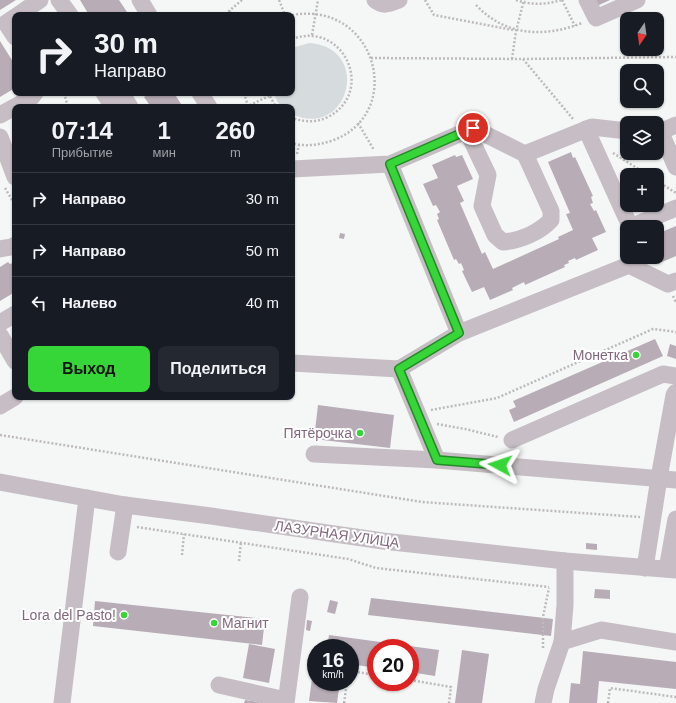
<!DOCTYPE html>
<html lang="ru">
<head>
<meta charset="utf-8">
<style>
  body { margin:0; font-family:Helvetica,sans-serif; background:#242831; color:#f1f3f6; height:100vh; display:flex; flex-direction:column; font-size:15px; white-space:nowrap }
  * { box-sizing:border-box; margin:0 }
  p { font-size:13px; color:#9ea1a6 }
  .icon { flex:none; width:22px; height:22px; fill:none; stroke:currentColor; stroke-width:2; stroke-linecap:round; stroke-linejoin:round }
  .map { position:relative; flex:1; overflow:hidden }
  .panel { position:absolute; left:12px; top:104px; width:283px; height:296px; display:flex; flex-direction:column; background:#171b24; border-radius:8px; box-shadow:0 1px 3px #0004 }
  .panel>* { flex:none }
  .banner { position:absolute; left:12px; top:12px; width:283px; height:84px; border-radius:8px; box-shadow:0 1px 3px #0004; background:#171b24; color:#f1f3f6; overflow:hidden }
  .needle { width:26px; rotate:193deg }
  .controls { position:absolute; left:620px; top:12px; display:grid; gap:8px }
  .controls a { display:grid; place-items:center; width:44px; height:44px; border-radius:8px; background:#171b24; box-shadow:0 1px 3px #0004; font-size:20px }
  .speed { position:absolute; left:307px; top:639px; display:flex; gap:8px; font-size:20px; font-weight:700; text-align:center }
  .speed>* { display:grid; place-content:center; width:52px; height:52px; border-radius:50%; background:#171b24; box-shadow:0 1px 3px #0004; line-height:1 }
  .speed small { font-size:10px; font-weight:400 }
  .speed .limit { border:6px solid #d22; background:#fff; color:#111 }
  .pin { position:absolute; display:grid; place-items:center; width:34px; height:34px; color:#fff; margin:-17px; border:2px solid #fff; border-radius:50%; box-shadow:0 1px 4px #0007 }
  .me { position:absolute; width:44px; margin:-22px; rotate:275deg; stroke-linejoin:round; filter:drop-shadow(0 0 3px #0008) }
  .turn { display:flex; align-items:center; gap:14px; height:84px; padding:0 16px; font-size:18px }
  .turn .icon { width:52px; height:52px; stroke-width:2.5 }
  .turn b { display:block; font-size:28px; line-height:34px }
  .eta { display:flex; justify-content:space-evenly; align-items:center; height:68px; text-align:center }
  .eta b { font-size:24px; font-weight:700; line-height:28px }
  .primary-button { display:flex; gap:8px; margin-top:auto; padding:8px 16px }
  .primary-button a { flex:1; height:46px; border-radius:8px; background:#36d639; color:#111; font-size:16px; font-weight:700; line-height:46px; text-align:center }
  .primary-button a+a { background:#242831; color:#f1f3f6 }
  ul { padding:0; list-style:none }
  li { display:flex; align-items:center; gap:12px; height:52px; padding:0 16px; border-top:1px solid #363941 }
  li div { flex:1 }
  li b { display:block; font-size:15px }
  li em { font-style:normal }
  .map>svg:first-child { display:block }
  .green { fill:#d6dbdd }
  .building { fill:#b8acb6 }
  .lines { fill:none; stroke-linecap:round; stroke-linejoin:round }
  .path { stroke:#beb9bd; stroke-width:2.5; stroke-dasharray:2 2; stroke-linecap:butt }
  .minor { stroke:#c6bec4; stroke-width:17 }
  .route-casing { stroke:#238b25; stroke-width:10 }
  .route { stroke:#36d639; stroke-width:7 }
  .poi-dot { fill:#36d639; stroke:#fff; stroke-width:1.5 }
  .labels { text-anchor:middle; stroke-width:4; stroke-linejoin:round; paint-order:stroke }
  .poi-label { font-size:14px; fill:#83687d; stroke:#fff; text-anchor:end }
  .street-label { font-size:14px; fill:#83687d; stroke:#fff }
</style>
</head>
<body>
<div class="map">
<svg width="676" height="703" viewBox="0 0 676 703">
  <rect width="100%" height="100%" fill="#f4f7f6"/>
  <path class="green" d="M309,43C373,47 349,141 292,114V107H282L277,101L274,93H292V48Z"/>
  <g class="building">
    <path d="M0,0H16L0,10Z"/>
    <path d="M80,0H119L129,15H89Z"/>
    <path d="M595,0H610L597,6Z"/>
    <path d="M0,41L15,65V88L0,97Z"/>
    <path d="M151,93H174L183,107H151L144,97Z"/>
    <path d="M571,152L573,158L575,157L593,196L591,197L593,203L590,204L594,211L596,210L606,232L592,238L598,250L576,260L575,258L568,261L569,263L564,265L565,267L525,285L524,282L512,288L513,290L490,300L484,287L472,292L462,271L464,270L461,263L459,264L456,259L454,260L437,220L439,219L437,214L440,212L436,205L433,206L423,184L438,178L432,165L455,155L456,157L462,155L473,179L457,186L464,201L460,203L482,254L485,252L493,269L559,239L558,237L573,230L566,214L570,213L548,162Z"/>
    <path d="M676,226V256L662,262L661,260L655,262L653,257H657V234Z"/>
    <path d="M340,233L345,234L344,239L339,238Z"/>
    <path d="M8,262L10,264L15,262V292L0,301V267Z"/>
    <path d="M655,339L663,356L514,422L509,410L516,407L513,401Z"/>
    <path d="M670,344L676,346V359L667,356Z"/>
    <path d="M318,405L394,415L390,448L314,439Z"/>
    <path d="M586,543L597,544V550L586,549Z"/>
    <path d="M595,589L610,590V599L594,598Z"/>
    <path d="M371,598L553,619L551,636L368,615Z"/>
    <path d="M330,600L338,602L335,614L327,612Z"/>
    <path d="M95,601L265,619L262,645L93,626Z"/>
    <path d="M307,620L312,621L310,631L306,630Z"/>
    <path d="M329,635L439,650L435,676L410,672V648H376V668L350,664V648H327Z"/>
    <path d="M249,644L275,649L269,683L243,678Z"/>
    <path d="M462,650L489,654L482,703H455Z"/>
    <path d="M583,651L676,662V689L599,681L597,703H569L571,683L580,684Z"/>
    <path d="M315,656L316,682H340L337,703L309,701Z"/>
    <path d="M245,700L259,702V703H244Z"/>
  </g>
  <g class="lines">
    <g class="path">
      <path d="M279,0L285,15"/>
      <path d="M425,0L434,15L513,30"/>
      <path d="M516,0C531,5 546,5 561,0"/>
      <path d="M562,0L575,26"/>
      <path d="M476,5C505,36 544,38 582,23"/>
      <path d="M229,11L235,15"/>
      <path d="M226,15L229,11L242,0"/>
      <path d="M292,15C377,0 407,115 331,141C318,145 305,147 292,143"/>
      <path d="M292,34L294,38"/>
      <path d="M312,35L318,0"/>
      <path d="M292,39C344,20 376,92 328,117C316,123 304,122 292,118"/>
      <path d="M371,58L523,59L676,57"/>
      <path d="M512,59L516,31L524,0"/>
      <path d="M523,59L573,119"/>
      <path d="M64,93L68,107"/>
      <path d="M244,93L248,106"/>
      <path d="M268,93L276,107"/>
      <path d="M246,107L269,96"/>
      <path d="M358,123L374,150"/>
      <path d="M613,153L648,175"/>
      <path d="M297,154L299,145"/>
      <path d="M657,181L676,193"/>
      <path d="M5,188L15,205"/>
      <path d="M673,296L676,303"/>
      <path d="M431,410L497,398L653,329L676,332"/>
      <path d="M437,424L465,429L498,437"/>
      <path d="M0,435L422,502L640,517"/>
      <path d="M137,527L348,559L376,568L549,587"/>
      <path d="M182,555L184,534"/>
      <path d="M239,561L241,542"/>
      <path d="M543,648V617L549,588"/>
      <path d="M350,671L376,675"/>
      <path d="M410,680L451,687L449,703"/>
      <path d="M344,703L347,682"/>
      <path d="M608,703L610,688L676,697"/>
    </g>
    <g class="minor">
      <path d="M59,0L70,15"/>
      <path d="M140,0L149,15"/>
      <path d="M375,0C384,7 388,4 399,0"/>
      <path d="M587,0L596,18L637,0"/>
      <path d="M18,15L40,0"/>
      <path d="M15,17L6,23L15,37"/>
      <path d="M104,93L110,102L123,93"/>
      <path d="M200,93L209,107"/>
      <path d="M122,94L130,107"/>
      <path d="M0,115L31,98L35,93"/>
      <path d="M586,129L630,226"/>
      <path d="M467,131L488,175L482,206L495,235L503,242C520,241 540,232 551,220V211L525,154"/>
      <path d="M660,131L676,167"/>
      <path d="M657,133L676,125"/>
      <path d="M0,137L15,177"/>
      <path d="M390,164L459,333"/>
      <path d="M292,169L390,164L473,128L525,154L592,127L627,131"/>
      <path d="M630,227L676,208"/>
      <path d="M0,249L11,247L15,245"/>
      <path d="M0,323L15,314"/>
      <path d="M0,335L15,361"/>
      <path d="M292,363L399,369"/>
      <path d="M0,406L15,397"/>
      <path d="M512,440L663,374L676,376"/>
      <path d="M314,454L437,460L676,480"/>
      <path d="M437,460L399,369L459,333L629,265L668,284L676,281"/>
      <path d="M0,482L125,505L211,516L383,541L565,561L676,570"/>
      <path d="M118,552L125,505"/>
      <path d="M645,568L659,478L674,395L676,392"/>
      <path d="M667,569L676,519"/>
      <path d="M562,642L565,605V561"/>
      <path d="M219,685L286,700"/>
      <path d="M62,703L87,498"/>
      <path d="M286,703L300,597"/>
      <path d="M543,703L546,689L562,642L601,630L676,642"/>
    </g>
  </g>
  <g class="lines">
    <defs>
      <path id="route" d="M473,128L390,164L459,333L399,369L437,460L500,465"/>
    </defs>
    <use href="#route" class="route-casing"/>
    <use href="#route" class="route"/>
  </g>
  <g class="poi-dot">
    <circle cx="636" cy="355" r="4"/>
    <circle cx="360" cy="433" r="4"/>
    <circle cx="124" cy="615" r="4"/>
    <circle cx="214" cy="623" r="4"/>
  </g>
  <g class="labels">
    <g class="poi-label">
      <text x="628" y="360">Монетка</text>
      <text x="352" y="438">Пятёрочка</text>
      <text x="116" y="620">Lora del Pasto!</text>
      <text x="222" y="628" text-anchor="start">Магнит</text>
    </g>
    <g class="street-label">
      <text transform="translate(337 534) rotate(8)" y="5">ЛАЗУРНАЯ УЛИЦА</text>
    </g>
  </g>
</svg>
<div class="controls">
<a><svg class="needle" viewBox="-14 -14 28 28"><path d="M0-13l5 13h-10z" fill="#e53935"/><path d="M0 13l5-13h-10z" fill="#9ea1a6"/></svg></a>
<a><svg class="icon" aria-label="search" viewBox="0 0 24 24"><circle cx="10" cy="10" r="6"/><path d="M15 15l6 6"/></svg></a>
<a><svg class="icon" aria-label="layers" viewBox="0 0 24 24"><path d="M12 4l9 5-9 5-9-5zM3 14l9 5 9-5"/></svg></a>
<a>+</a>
<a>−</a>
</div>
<div class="speed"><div>16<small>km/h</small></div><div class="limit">20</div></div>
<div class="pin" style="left:473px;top:128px;background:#d93025"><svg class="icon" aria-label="arrive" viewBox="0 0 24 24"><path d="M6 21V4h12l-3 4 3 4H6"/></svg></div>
<svg class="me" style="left:500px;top:465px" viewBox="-20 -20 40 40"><path d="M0-17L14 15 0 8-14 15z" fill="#36d639" stroke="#fff" stroke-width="4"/></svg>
<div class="banner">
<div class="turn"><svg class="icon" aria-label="right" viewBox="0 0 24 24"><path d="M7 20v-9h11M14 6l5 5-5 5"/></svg><div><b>30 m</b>Направо</div></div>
</div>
<section class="panel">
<div class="eta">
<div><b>07:14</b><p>Прибытие</p></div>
<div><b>1</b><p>мин</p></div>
<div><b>260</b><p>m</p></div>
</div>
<ul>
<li><svg class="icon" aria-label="right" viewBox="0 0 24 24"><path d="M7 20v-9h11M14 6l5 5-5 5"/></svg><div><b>Направо</b></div><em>30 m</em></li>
<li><svg class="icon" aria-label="right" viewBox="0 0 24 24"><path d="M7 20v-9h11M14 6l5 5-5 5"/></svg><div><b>Направо</b></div><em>50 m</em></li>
<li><svg class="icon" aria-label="left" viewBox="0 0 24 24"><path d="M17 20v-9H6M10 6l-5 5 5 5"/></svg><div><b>Налево</b></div><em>40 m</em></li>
</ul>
<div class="primary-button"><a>Выход</a><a>Поделиться</a></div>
</section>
</div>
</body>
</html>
